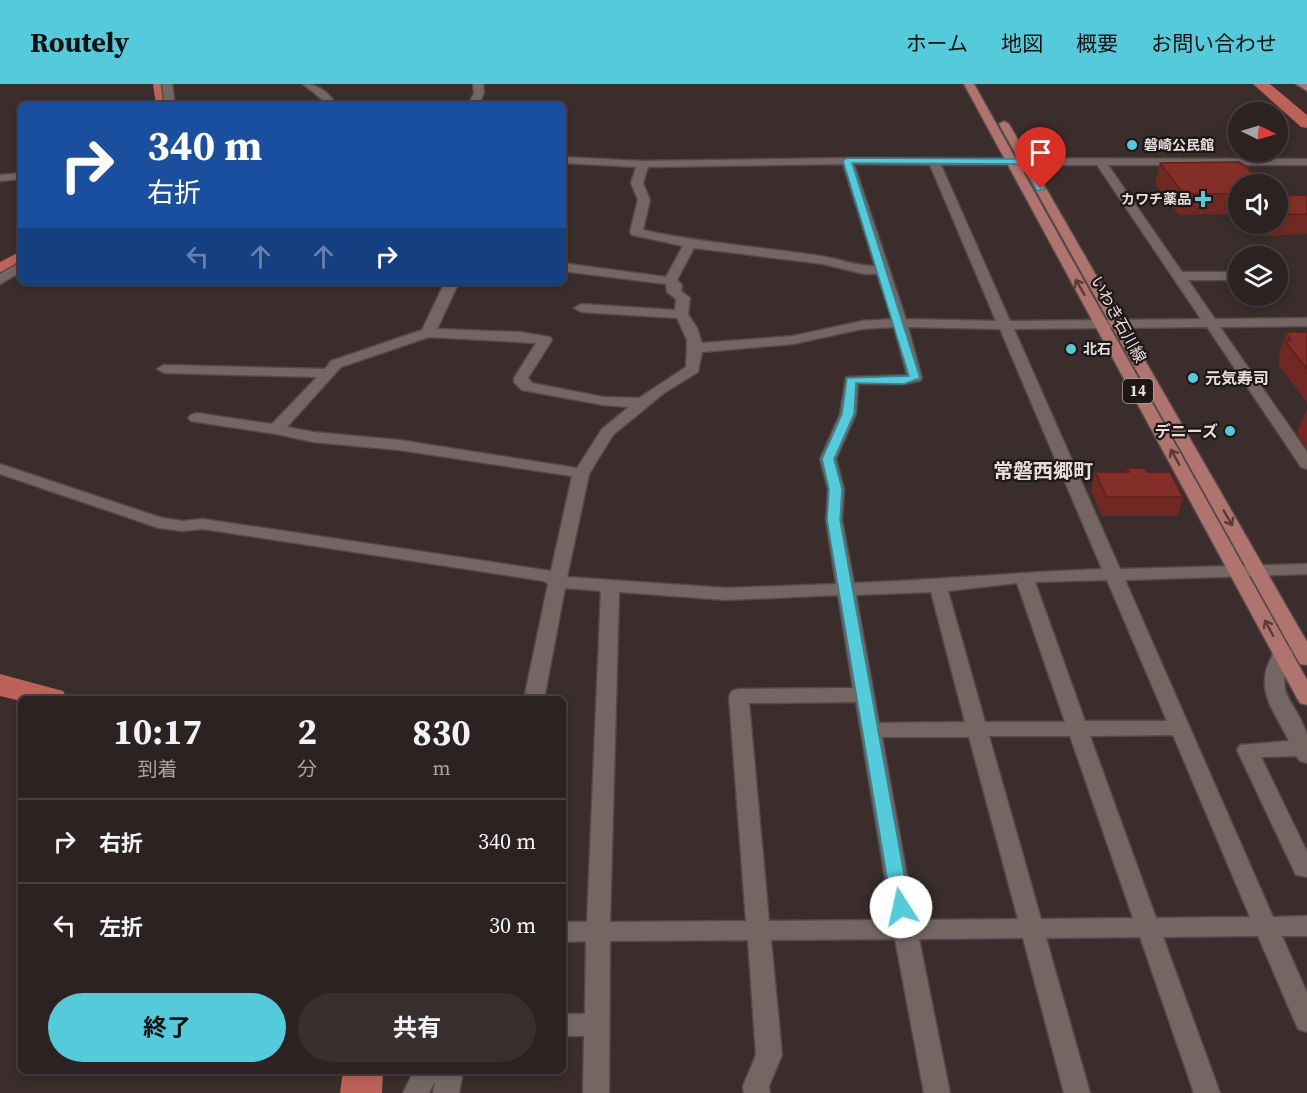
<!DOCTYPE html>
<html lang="ja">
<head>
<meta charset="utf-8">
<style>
  body { margin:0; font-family:"Source Serif 4","Noto Sans JP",serif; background:#382f2e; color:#f1f3f6; height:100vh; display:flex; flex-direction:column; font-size:22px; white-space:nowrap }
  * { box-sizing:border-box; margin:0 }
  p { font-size:20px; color:#a6a4a5 }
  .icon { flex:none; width:33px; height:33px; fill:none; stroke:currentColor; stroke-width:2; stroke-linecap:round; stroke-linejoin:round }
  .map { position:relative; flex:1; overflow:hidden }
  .panel { position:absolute; left:18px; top:612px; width:548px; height:378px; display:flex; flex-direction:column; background:#2c2221; border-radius:9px; box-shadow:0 3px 9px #0003,0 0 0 2px #483f3f }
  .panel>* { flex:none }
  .banner { position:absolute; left:18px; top:18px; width:548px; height:183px; border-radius:9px; box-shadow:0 3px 9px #0003,0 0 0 2px #483f3f; background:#1a4fa0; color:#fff; overflow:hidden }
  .needle { width:39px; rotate:95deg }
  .buttons { position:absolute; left:1228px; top:18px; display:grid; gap:12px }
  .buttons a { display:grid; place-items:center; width:60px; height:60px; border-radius:50%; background:#2c2221; box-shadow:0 3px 9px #0003,0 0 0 2px #483f3f; font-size:30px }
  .pin { position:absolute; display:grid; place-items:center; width:51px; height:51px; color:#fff; margin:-62px -26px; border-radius:50% 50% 50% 0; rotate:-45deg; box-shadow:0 0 6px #0007 }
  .pin .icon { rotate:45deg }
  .me { position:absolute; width:66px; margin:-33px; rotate:350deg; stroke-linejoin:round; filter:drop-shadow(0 0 4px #0008) }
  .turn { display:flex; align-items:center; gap:21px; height:126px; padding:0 30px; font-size:27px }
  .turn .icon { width:78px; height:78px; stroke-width:2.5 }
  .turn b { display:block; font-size:42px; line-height:51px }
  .lanes { display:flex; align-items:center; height:57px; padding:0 30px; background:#0003; justify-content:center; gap:30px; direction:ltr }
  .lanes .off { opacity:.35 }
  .eta { display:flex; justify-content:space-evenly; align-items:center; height:102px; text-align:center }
  .eta b { font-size:36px; font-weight:700; line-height:42px }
  .primary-button { display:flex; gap:12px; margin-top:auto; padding:12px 30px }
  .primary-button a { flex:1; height:69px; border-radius:36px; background:#53cbdb; color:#111; font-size:24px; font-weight:700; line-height:69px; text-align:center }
  .primary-button a+a { background:#382f2e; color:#f1f3f6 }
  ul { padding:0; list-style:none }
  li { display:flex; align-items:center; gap:18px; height:84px; padding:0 30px; border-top:2px solid #483f3f }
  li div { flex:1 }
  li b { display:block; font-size:22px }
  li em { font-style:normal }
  header { display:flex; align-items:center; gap:36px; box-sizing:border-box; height:84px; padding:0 30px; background:#53cbdb; color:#111 }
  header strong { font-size:28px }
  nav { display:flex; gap:33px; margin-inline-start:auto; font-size:21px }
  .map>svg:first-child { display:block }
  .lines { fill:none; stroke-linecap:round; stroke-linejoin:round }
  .river { fill:#bd6258; fill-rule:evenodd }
  .minor-casing { stroke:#544948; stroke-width:3 }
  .major-casing { stroke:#544948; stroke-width:3 }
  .minor { fill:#756664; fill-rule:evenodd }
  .major { fill:#b0746e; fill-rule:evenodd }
  .wall { fill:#712822 }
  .building { fill:#832f28; stroke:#5c211c; stroke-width:1.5 }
  .oneway { stroke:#583c39 }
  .route { fill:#53cbdb; stroke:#36848e; stroke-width:1.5 }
  .poi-dot { fill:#53cbdb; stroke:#1d1716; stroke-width:2 }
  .labels { text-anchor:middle; stroke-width:4.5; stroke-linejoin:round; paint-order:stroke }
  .far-poi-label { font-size:14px; font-weight:bold; fill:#e7dedd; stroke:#1d1716; text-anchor:start }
  .shield { fill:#1d1716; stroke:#aaa2a1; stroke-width:1.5 }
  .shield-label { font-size:15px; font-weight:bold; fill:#e7dedd }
  .street-label { font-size:16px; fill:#e7dedd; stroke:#1d1716 }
  .poi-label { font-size:16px; font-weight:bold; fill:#e7dedd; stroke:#1d1716; text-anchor:start }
  .quarter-label { font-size:20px; font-weight:bold; fill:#e7dedd; stroke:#1d1716 }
</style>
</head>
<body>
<header>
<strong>Routely</strong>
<nav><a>ホーム</a><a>地図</a><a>概要</a><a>お問い合わせ</a></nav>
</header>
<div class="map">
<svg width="1307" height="1009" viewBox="0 0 1307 1009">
  <rect width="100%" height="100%" fill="#3a2d2c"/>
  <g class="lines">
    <g class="river">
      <path d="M153,0H169L172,21H156Z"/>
      <path d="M1253,0H1270L1307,31V44L1301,43Z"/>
      <path d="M21,167V182L0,193V178Z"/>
      <path d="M0,590L63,607L68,615H21V617L0,612Z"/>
      <path d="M343,987H383L382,1009H340Z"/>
    </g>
    <defs>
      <g id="minor">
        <path d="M162,0H172L175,21H165Z"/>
        <path d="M303,0C318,0 329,8 336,21H326L323,16Z"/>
        <path d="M473,0H483L484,9L478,21H468L474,9Z"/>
        <path d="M562,73L643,77L847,74L1307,75V81H1108L1182,188H1239V196H1188L1215,235L1307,234V242L1220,243L1307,368V385L1301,383L1207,243L1014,245L1120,485L1307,480V490L1125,496L1273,833L1307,832V852H1282L1307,909V948L1298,945L1258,852L1163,853L1220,1009H1194L1140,853L1046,854L1090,1009H1064L1023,854L919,855L950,1009H924L895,855L771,856L782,971L769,1002L770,1009H744L743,1002L756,971L748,856L610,857L609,1009H583L584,952H562V930H585L586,857L562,858V838H587L601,507L565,504L544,615H524L548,500L544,497L203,445L183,447L159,444L0,390V380L162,434L183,437L203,435L551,487L572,392L399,366L313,358L276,350L191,337L188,334L191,331L196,329L272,340L317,293L164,289L157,285L164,281L325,285L331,277L422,246L445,198H459L437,245L520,248L550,253L552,256L528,294L532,299L603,313L639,314L686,283L687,256L677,234L581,228L574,224L581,220L675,226L676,215L667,208L666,200L562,187V179L666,193L683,162L632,151L630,148L638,116L631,99L636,83L562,79ZM843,80L875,182C856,182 839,175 821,172C761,163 702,159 643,146L650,116L643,99L648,83ZM854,80L930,81L996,237L906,235ZM941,81H1097L1201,235L1010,237ZM694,164L823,180L864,190H877L892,235L862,237L793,252L702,259L697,244L688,230L690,214L681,207L682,201L677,196ZM894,243L907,291L846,293L840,330L820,375L828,405L826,436L836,500L726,504L567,493L589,390L613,351L664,309L698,288L702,268L793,260L862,245ZM908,243L1000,245L1102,485C1019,488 937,496 854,499L842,436L844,405L836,375L856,330L858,300H904L920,297L922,294ZM429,253L536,259L514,294V298L522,306L603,321L629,323L602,345L577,384L399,356L313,348L287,343L341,283ZM1107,496L1167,637H1085L1035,498ZM1017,499L1065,638H985L948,507ZM619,508L726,516L838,511L853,604L739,605L732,607L729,612L746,837L610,838ZM931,508L965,638L879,639L856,511ZM856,618L892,836L769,837L749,619ZM1173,651L1250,833L1156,834L1090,652ZM989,652H1070L1133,834L1041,835ZM882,653H969L1018,835L915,836Z"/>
        <path d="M21,89V95L0,97V91Z"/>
        <path d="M21,178V188L0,200V190Z"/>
        <path d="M1283,563L1290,565L1293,569C1271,613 1296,614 1307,651C1307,659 1307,671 1307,679L1300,677L1296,672L1261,673L1307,768V793L1296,791L1237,666L1240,661L1289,657C1271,621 1252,603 1276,565Z"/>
        <path d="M414,987H463L459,1009H433L435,997L429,1009H403Z"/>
      </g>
      <g id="major">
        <path d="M964,0H974L1274,537L1307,596V621L1300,619L1297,614Z"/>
        <path d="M1296,0H1307V7Z"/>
        <path d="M1004,37L1009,40L1307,558V581L1300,580L1297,575L999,40Z"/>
      </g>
    </defs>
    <use href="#minor" class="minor-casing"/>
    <use href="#major" class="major-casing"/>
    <use href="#minor" class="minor"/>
    <use href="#major" class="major"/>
  </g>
  <g class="wall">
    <path d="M1160,79L1239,100V130L1179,131L1155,99Z"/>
    <path d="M1278,109L1284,112L1307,111V150L1266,152L1256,140H1278Z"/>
    <path d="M1286,248H1307V319L1278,280L1280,273L1279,271Z"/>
    <path d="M1306,326H1307V365L1297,350Z"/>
    <path d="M1126,384L1147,388L1183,413L1178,432H1102L1091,407L1095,388H1125Z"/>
  </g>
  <g class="building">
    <path d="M1239,78L1247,83L1262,100H1239V110H1184L1160,79Z"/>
    <path d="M1278,109H1282L1284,112L1307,111V130L1278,131Z"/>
    <path d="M1286,248H1307V285L1285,257L1291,256Z"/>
    <path d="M1126,384H1144L1147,388H1170L1183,413H1107L1095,388H1129Z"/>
  </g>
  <defs><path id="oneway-shaft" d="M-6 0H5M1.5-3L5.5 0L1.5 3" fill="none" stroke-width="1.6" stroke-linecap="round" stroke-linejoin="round" transform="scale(1.5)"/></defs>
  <g class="oneway">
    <use href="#oneway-shaft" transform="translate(1080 203) rotate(-120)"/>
    <use href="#oneway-shaft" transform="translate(1175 373) rotate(-119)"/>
    <use href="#oneway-shaft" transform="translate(1228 434) rotate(60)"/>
    <use href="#oneway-shaft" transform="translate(1269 544) rotate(-118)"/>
  </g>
  <path class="route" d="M847,74L1025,75L1029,77L1045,105L1037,107L1022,80L852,79L920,294L904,300L856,299L854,330L834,375L842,405L840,436L910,823L907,828L901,830L895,828L892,823L827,436L829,405L822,375L842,330L847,294L909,292L843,77Z"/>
  <g class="poi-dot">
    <circle cx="1132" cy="61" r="6"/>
    <path d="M1200 106h6v6h6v6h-6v6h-6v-6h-6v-6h6z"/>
    <circle cx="1071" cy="265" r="6"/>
    <circle cx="1193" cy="294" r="6"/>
    <circle cx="1230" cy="347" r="6"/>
  </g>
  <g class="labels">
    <g class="far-poi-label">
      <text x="1144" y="66">磐崎公民館</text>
      <text x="1191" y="120" text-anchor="end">カワチ薬品</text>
      <text x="1083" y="270">北石</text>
    </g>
    <rect class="shield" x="1123" y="295" width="30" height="24" rx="4.5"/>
    <g class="shield-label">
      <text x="1138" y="312">14</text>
    </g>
    <g class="street-label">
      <text transform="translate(1119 235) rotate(61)" y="6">いわき石川線</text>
    </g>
    <g class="poi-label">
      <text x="1205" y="300">元気寿司</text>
      <text x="1218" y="353" text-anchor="end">デニーズ</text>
    </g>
    <g class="quarter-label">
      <text x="1043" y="394">常磐西郷町</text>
    </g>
  </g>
</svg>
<div class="buttons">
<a><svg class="needle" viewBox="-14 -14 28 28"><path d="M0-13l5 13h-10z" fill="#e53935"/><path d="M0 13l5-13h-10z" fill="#a6a4a5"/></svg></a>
<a><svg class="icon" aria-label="sound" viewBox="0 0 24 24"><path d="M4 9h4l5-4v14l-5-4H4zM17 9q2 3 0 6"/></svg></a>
<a><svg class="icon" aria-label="layers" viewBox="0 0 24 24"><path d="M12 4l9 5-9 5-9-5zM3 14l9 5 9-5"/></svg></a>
</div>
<div class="pin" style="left:1041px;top:105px;background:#d93025"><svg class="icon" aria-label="arrive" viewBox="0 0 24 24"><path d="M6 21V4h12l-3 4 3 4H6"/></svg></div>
<svg class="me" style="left:901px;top:823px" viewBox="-20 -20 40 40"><circle r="19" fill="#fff"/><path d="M0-13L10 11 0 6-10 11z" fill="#53cbdb"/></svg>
<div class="banner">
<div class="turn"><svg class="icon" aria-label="right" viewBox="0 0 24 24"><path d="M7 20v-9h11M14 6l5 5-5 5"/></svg><div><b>340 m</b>右折</div></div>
<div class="lanes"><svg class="icon off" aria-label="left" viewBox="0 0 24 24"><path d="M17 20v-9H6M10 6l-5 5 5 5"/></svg><svg class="icon off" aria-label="ahead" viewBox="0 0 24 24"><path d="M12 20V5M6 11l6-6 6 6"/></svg><svg class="icon off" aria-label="ahead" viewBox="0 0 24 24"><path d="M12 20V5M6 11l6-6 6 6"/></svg><svg class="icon" aria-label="right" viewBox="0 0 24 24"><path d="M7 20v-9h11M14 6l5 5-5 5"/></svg></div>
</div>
<section class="panel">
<div class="eta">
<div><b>10:17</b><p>到着</p></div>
<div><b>2</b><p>分</p></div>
<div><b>830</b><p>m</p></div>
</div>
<ul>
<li><svg class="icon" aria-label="right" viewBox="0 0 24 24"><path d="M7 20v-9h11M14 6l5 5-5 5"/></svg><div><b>右折</b></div><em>340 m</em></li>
<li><svg class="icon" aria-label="left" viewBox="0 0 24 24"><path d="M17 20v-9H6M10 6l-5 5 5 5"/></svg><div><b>左折</b></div><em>30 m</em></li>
</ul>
<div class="primary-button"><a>終了</a><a>共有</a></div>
</section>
</div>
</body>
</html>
